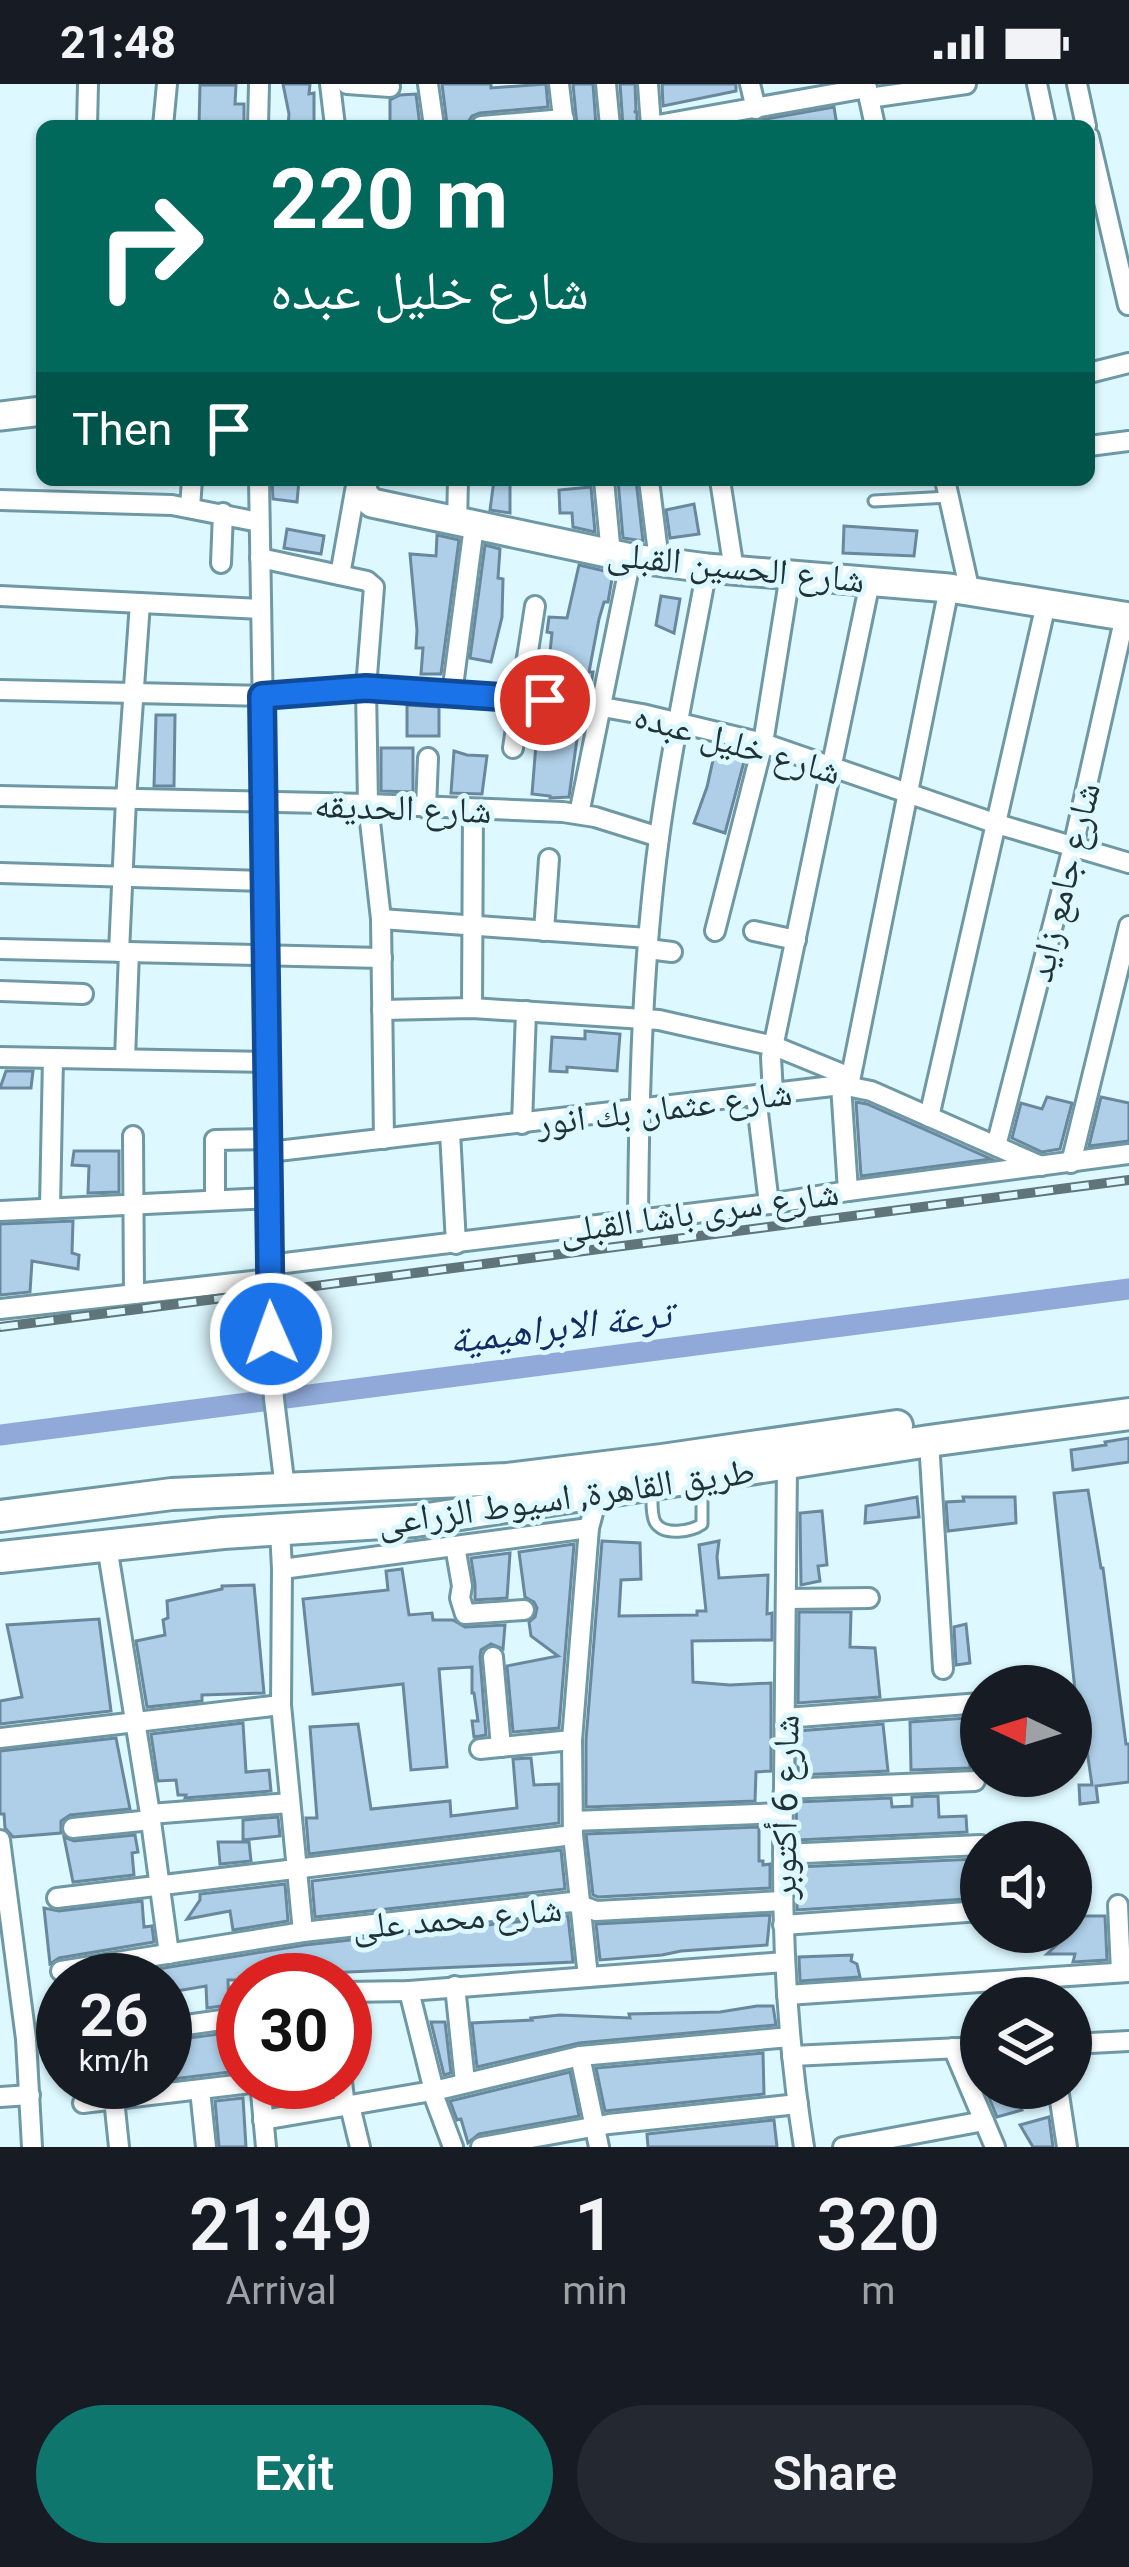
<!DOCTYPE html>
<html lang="en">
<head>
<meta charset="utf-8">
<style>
  body { margin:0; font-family:Roboto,"Noto Naskh Arabic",sans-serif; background:#242831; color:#f1f3f6; height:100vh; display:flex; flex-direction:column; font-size:45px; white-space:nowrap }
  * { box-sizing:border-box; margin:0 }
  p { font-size:39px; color:#9ea1a6 }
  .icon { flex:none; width:66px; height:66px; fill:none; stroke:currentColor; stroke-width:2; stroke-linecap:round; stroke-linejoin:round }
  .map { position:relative; height:2063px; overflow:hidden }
  .side { display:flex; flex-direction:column; background:#171b24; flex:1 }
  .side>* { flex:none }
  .hud { position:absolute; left:36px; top:36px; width:1059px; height:366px; border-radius:18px; box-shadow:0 3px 9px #0004; background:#00695c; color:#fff; overflow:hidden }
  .needle { width:78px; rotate:274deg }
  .fabs { position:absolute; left:960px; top:1581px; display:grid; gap:24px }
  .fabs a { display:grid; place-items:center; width:132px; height:132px; border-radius:50%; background:#171b24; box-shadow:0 3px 9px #0004; font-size:60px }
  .speed { position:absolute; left:36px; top:1869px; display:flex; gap:24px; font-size:60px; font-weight:700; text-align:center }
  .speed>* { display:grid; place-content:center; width:156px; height:156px; border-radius:50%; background:#171b24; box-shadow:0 3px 9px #0004; line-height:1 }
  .speed small { font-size:30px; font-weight:400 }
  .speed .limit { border:18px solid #d22; background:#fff; color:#111 }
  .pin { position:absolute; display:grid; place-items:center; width:102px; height:102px; color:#fff; margin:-51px; border:6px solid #fff; border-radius:50%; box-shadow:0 3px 12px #0007 }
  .me { position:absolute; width:132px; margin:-66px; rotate:358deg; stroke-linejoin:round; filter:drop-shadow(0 0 9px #0008) }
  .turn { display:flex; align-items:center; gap:42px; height:252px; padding:0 36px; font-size:54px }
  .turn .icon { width:156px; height:156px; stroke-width:2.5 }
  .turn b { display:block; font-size:84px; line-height:102px }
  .then { display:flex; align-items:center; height:114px; padding:0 36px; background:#0003; gap:24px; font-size:45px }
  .eta { display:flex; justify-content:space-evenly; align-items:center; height:204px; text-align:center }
  .eta b { font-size:72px; font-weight:600; line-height:84px }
  .action { display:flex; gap:24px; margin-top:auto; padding:24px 36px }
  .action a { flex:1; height:138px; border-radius:72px; background:#0f766e; color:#fff; font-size:48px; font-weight:600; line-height:138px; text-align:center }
  .action a+a { background:#242831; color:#f1f3f6 }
  .status { display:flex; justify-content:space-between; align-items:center; height:84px; padding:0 60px; background:#171b24; direction:ltr }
  .status svg { height:33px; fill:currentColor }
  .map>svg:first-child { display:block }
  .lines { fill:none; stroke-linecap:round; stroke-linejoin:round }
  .canal { stroke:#90a9d8; stroke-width:21 }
  .building { fill:#aecfe7; stroke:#69889e; stroke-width:3 }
  .service-casing { stroke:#6e99a4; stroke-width:15 }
  .minor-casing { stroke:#6e99a4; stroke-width:24 }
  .secondary-casing { stroke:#6e99a4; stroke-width:33 }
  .trunk-casing { stroke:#6e99a4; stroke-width:36 }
  .service { stroke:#fff; stroke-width:9 }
  .minor { stroke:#fff; stroke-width:18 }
  .secondary { stroke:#fff; stroke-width:27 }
  .trunk { stroke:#fff; stroke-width:30 }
  .rail-casing { stroke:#60757a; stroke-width:10 }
  .rail { stroke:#ddf8ff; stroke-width:6; stroke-dasharray:18; stroke-linecap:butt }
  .route-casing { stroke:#114b97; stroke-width:30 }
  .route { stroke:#1a73e8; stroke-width:21 }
  .labels { text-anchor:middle; stroke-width:10; stroke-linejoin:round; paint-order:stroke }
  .street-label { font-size:36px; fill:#203236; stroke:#ddf8ff }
  .water-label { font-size:39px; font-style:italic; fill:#102c63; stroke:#ddf8ff }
</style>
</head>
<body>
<div class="status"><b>21:48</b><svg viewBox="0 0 49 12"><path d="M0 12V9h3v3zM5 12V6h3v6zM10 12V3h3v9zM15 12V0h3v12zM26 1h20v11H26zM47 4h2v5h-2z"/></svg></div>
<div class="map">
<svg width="1129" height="2063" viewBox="0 0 1129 2063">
  <rect width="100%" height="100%" fill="#ddf8ff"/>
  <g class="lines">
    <path class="canal" d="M0,1351L1129,1205"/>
  </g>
  <g class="building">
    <path d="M283,0H310L309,10L314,9V42H288L289,30Z"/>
    <path d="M442,0H491V4L546,0L548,23L480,29L472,32L468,38L447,40Z"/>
    <path d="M573,0H593L596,42H577Z"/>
    <path d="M620,0H635L636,27L634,28H637V42H623Z"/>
    <path d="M662,0H736V7L663,22Z"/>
    <path d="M200,1H236L235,20H244V42H199Z"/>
    <path d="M416,10L420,42H390V16L400,11Z"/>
    <path d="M834,23L837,42H738V40Z"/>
    <path d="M272,396H299L297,418L273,415Z"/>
    <path d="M494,396H510V429L490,426Z"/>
    <path d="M618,396H636L643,457L623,454Z"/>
    <path d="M591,403L595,448L573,443L572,429H560L559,406Z"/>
    <path d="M694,420L699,450L670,454L666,426Z"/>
    <path d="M844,442L917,447L914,472L843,469Z"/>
    <path d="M287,445L324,452L321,470L284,464Z"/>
    <path d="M437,451L459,456L441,590H421L423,564H416L417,546L410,470L436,472Z"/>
    <path d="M485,461L500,465L498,494L503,495L502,533L491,578L470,574Z"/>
    <path d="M579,481L613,489L608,518H604L599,535L589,588H593L590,607L542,603V586L548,587L552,549L547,548L549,533L567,534Z"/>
    <path d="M661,512L680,515L674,549L656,541Z"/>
    <path d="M407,621L439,623V652H407Z"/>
    <path d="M156,631H175L174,702H154Z"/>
    <path d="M577,655L569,713L550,714V712L532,710L536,660Z"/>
    <path d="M381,664H413V708L381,707Z"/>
    <path d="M454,667L467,671L487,672L482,710L451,709Z"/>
    <path d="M715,667L745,674L725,749L694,739L707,703Z"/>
    <path d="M585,947L620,950L617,987L567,983V988L550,987L552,953L585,955Z"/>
    <path d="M6,987H33L31,1004H0Z"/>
    <path d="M1047,1013L1072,1019L1060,1065L1042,1068L1012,1054L1021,1019L1042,1025Z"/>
    <path d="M1101,1013L1129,1019V1057L1089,1062Z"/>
    <path d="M856,1018L867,1020L991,1075L861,1092Z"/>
    <path d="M74,1067H119V1108L88,1109L89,1082L72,1081Z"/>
    <path d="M73,1137L72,1169L79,1171L78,1185L32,1177L30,1208L0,1211V1140Z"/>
    <path d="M1129,1354V1378L1073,1386L1071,1366L1106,1361L1105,1358Z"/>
    <path d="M1088,1406L1101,1484H1103L1126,1660H1129V1698L1096,1702L1098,1718L1080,1720L1079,1701H1092L1085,1653H1080L1054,1409Z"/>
    <path d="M917,1413L919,1433L865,1439L866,1422Z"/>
    <path d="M963,1413H1015L1016,1439L948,1447L946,1418L964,1417Z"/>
    <path d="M822,1427L827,1481L818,1482L820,1497L801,1501L800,1429Z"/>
    <path d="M602,1457L640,1459L641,1495L621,1496L619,1532L697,1531V1527H706L699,1461L719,1457L717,1473L719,1494L768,1491L767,1530L772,1529V1556L692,1557L693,1598L730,1601L771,1599V1687L756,1688L755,1717L586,1723V1656Z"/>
    <path d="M574,1460L559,1644L513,1648L507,1582L558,1572L531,1552L529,1538L535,1533L537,1524L534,1518L525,1513L519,1468Z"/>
    <path d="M510,1469L507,1514L475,1516V1500L471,1474Z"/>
    <path d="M402,1485L409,1531L432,1529L433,1536H453L465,1543L505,1541L503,1565L491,1560L481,1566L480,1573L486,1651L474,1653L472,1637H478L474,1609H472V1583L439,1585L447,1683L411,1686L403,1600L313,1610L303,1515L388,1506L386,1487Z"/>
    <path d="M254,1501L264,1609L202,1611V1617L147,1623L136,1557L165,1551L163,1536L168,1534L167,1517L222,1505V1502Z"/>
    <path d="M799,1528H851L850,1563L875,1564L880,1613L798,1619Z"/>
    <path d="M99,1535L111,1627L0,1640V1617L22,1613L7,1541Z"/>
    <path d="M966,1540L970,1579L956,1581L954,1543Z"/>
    <path d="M967,1634L970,1684L911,1686L910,1638Z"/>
    <path d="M243,1639L246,1688L269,1686L271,1707L185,1714L186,1711H178L176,1696L158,1697L151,1650Z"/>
    <path d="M358,1640L371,1725L450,1717L451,1732L517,1724L513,1675L531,1674L534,1701L559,1700V1739L309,1770L306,1734H317L310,1643Z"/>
    <path d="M883,1640L888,1687L798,1691V1647Z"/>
    <path d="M116,1654L130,1725L70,1731L61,1737V1749L13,1753L5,1744L4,1730H0V1667Z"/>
    <path d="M938,1712L939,1733L966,1732L967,1748L797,1756L796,1718L891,1714L892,1723L912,1722V1713Z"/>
    <path d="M278,1733L280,1752L243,1756V1736Z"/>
    <path d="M759,1743V1777H763V1781L770,1780V1804L598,1813L593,1811L586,1750Z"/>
    <path d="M135,1751L138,1768L132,1769L134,1791L73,1798L64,1753L74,1757Z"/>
    <path d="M218,1758H249L251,1777L220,1780Z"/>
    <path d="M561,1766L565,1805L315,1833L312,1797Z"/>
    <path d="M976,1775L981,1814L797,1826V1783Z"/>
    <path d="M285,1800L288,1837L233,1846L230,1827L187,1835L200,1816V1810Z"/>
    <path d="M142,1817L144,1843L152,1842L154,1858L59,1874L50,1880L44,1824L59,1827Z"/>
    <path d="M770,1831L767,1861L681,1867L662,1871L600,1876L596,1840Z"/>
    <path d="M568,1832L573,1878L304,1890L255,1896H228L229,1921L207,1924L206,1902L165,1909V1896H90L305,1861Z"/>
    <path d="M1071,1832H1105L1107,1876L1073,1878L1075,1870H1047L1063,1855V1848H1071Z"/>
    <path d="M852,1871L851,1877L857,1880L860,1893L800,1897L799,1873Z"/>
    <path d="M757,1922H773L776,1941L579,1959L477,1983L472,1939L532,1936L531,1934L560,1931L630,1934L629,1930L720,1928Z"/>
    <path d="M431,1938H445L451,1989L444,1991Z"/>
    <path d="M235,1948L238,1987L165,1996V1957Z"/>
    <path d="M763,1969L764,2010L605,2027L596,1984Z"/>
    <path d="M570,1988L579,2032L479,2050L468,2059L461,2035L457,2036L450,2017Z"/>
    <path d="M985,2004H1013L1022,2026L997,2033Z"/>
    <path d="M243,2014L246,2063H219L215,2017Z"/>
    <path d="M1049,2033L1053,2063H1033L1020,2041Z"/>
    <path d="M774,2036L777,2063H648L647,2050Z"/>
  </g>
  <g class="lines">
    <defs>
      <g id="service">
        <path d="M874,417L949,413"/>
        <path d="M652,1407C652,1416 651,1430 655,1438C664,1453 692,1447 702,1440V1397"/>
      </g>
      <g id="minor">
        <path d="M330,0L335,42"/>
        <path d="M347,0L390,3"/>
        <path d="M428,0L434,42"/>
        <path d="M559,0L564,42"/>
        <path d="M606,0L610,42"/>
        <path d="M648,0L651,42"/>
        <path d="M750,0L756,25"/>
        <path d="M1037,0L1046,42"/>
        <path d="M1077,0L1086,42"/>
        <path d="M867,5L875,42"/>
        <path d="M869,14L966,0"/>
        <path d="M87,42L88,0"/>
        <path d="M163,42L167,0"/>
        <path d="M258,42L259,0"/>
        <path d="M481,42L564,35"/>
        <path d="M652,42L867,4"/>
        <path d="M1089,53L1128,221"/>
        <path d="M1089,289L1129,279"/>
        <path d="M1089,362L1129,357"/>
        <path d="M259,396L267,871L269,1207L274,1315L285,1404"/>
        <path d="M604,396L611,471"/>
        <path d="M649,396L659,477"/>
        <path d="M720,396L734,486"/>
        <path d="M945,396L970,508"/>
        <path d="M0,416L172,421L259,438"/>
        <path d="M190,423L192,396"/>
        <path d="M457,439L458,396"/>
        <path d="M260,474L367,497L374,503L366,604L368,720L381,835L384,1055"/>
        <path d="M221,479L223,429"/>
        <path d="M340,491L357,396"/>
        <path d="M0,512L261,525"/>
        <path d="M0,606L262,612L366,604L585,620L642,630L763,659L997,740L1129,779"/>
        <path d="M452,610L474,442"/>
        <path d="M513,664L535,522"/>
        <path d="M0,712L368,720L563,728L595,733L659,753"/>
        <path d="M426,724L428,674"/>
        <path d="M579,730L631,474"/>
        <path d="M0,789L266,797"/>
        <path d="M381,835L648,854"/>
        <path d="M544,847L549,775"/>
        <path d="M715,847L763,659L790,491"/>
        <path d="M754,847L796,856"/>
        <path d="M0,865L382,874"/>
        <path d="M648,865L672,868"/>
        <path d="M119,868L126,715L140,519"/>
        <path d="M0,907L83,910"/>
        <path d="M472,924L473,725"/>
        <path d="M382,926L472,924L659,936L774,962L850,993"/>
        <path d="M0,973L268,978"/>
        <path d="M125,975L129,868"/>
        <path d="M841,1001L848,1107"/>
        <path d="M849,1002L949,504"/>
        <path d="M773,1010L771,973L870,498"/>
        <path d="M756,1012L769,1120"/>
        <path d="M929,1033L1046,520"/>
        <path d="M522,1040L526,927"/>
        <path d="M450,1048L456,1160"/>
        <path d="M133,1052L134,1210"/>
        <path d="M996,1062L1073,763L1125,532"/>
        <path d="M269,1068L841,1001L871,1007L1041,1082"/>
        <path d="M1071,1079L1129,842"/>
        <path d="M215,1116V1056L269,1055"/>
        <path d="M50,1123L53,974"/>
        <path d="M0,1127L269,1114"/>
        <path d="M638,1137C639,1009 642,881 659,754C671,663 691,573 707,484"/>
        <path d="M269,1181L769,1120L848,1107L1129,1070"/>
        <path d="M0,1225L269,1195"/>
        <path d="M929,1357L943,1585"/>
        <path d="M787,1381L784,1705C781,1731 784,1755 783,1781C783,1876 789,1969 804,2063"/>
        <path d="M280,1446L282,1485L281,1621L303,1848"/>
        <path d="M107,1462L150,1730L169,1870"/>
        <path d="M455,1462L462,1502L460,1514L465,1530L524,1526"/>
        <path d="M282,1485L589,1444"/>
        <path d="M786,1515L869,1514"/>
        <path d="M493,1573L501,1663"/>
        <path d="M785,1634L981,1619"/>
        <path d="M0,1654L281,1621"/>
        <path d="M480,1665L572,1656"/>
        <path d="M784,1705L975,1697"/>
        <path d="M150,1730L290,1719"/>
        <path d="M573,1737L781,1729"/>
        <path d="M73,1744L151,1736"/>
        <path d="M0,1756L26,1955L32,2063"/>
        <path d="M783,1770L981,1761"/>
        <path d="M57,1814L573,1751"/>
        <path d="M1118,1821L1121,1888"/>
        <path d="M783,1841L981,1827"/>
        <path d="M61,1887L303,1848L572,1818L596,1827L783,1817"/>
        <path d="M588,1893L573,1751L572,1656L589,1444L598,1410"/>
        <path d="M455,1902L465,1998"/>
        <path d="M409,1907L434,2007H432L453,2063"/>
        <path d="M345,1908L409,1907L784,1878"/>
        <path d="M787,1911L1129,1888"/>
        <path d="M165,1944L243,1933"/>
        <path d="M1071,1960L1129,1957"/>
        <path d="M953,1964L995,2063"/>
        <path d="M580,1972L599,2063"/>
        <path d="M792,1972L981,1963"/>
        <path d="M260,1998L266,2063"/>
        <path d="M342,1998L345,2022"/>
        <path d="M1058,2004L1067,2063"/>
        <path d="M200,2006L206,2063"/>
        <path d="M434,2007L580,1972L790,1953"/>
        <path d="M0,2013L30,2011"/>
        <path d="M114,2015L119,2063"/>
        <path d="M83,2019L260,1998"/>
        <path d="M350,2022L360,2063"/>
        <path d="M263,2036L432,2007"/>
        <path d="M481,2063L609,2040L798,2020"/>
        <path d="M843,2063L984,2037"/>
      </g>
      <g id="secondary">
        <path d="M0,332L42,327"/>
        <path d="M362,396L363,410L372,419L631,474L707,484L949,504L1129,533"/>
      </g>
      <g id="trunk">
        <path d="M0,1432L172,1410L507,1395L662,1376L897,1342"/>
        <path d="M0,1473L223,1449L415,1437L929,1357L1129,1330"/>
      </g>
    </defs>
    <use href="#service" class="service-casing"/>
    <use href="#minor" class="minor-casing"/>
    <use href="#secondary" class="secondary-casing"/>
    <use href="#trunk" class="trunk-casing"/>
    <use href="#service" class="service"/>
    <use href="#minor" class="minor"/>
    <use href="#secondary" class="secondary"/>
    <use href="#trunk" class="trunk"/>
    <defs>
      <path id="rail" d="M0,1243L1129,1096"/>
    </defs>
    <use href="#rail" class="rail-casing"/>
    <use href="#rail" class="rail"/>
  </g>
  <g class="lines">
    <defs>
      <path id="route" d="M271,1250L262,612L366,604L545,616"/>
    </defs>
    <use href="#route" class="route-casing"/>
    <use href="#route" class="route"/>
  </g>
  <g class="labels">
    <g class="street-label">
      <text transform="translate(736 482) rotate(6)" y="13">شارع الحسين القبلى</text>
      <text transform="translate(738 659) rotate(16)" y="13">شارع خليل عبده</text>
      <text transform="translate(403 723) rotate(2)" y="13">شارع الحديقه</text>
      <text transform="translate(1063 798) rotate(-76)" y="13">شارع جامع زايد</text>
      <text transform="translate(664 1023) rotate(-7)" y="13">شارع عثمان بك انور</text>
      <text transform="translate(699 1127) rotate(-8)" y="13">شارع سرى باشا القبلى</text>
      <text transform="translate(566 1412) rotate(-8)" y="13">طريق القاهرة, اسيوط الزراعى</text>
      <text transform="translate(784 1723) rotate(-89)" y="13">شارع 6 أكتوبر</text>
      <text transform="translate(457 1833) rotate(-5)" y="13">شارع محمد على</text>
    </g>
    <g class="water-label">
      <text transform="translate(560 1242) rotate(-7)" y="14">ترعة الابراهيمية</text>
    </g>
  </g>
</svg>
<div class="fabs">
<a><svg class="needle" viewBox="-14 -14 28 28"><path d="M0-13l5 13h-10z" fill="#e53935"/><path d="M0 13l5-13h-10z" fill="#9ea1a6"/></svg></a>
<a><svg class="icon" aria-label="sound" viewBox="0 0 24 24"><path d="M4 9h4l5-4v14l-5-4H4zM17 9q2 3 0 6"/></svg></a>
<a><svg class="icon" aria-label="layers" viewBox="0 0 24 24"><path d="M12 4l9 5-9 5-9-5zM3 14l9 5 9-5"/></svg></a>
</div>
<div class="speed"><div>26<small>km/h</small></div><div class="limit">30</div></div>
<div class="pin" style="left:545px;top:616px;background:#d93025"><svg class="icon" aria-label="arrive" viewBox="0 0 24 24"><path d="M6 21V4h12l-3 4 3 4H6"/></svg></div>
<svg class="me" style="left:271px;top:1250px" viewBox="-20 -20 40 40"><circle r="17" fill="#1a73e8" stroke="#fff" stroke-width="3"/><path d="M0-11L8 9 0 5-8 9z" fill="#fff"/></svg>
<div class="hud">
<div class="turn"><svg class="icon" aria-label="right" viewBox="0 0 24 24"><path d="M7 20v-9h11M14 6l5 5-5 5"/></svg><div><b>220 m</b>شارع خليل عبده</div></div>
<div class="then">Then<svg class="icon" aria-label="arrive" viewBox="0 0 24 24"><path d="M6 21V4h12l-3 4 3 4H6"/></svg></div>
</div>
</div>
<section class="side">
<div class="eta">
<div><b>21:49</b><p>Arrival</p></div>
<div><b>1</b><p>min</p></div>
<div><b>320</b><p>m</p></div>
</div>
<div class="action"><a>Exit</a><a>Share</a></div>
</section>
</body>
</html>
